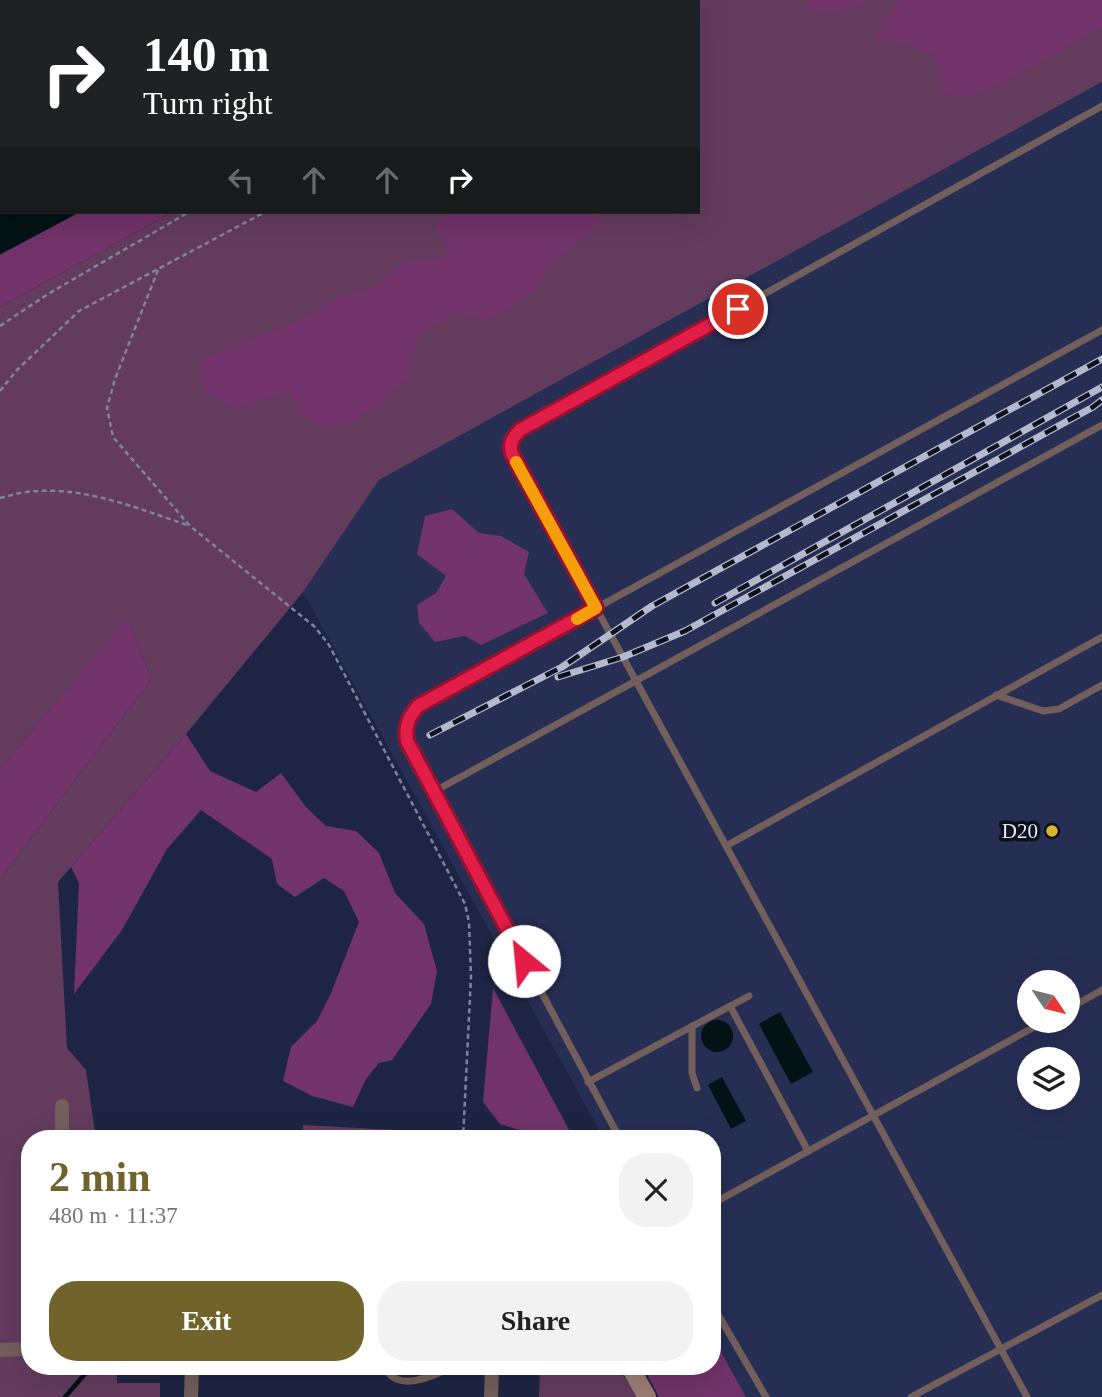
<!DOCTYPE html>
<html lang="en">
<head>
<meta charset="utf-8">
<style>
  body { margin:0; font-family:Georgia,serif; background:#f2f2f2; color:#202124; height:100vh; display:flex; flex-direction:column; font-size:26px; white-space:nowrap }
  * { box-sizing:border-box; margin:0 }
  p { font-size:23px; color:#757577 }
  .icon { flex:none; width:38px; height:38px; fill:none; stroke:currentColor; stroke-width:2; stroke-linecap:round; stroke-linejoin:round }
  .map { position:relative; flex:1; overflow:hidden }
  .sheet { position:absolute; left:21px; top:1130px; width:700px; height:245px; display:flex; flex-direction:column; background:#fff; border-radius:28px; box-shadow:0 7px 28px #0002 }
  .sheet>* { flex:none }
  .top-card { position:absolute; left:0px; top:0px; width:700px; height:214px; box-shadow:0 7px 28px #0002; background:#202124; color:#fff; overflow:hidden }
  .needle { width:46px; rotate:125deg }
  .fabs { position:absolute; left:1017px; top:970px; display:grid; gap:14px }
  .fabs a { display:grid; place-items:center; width:63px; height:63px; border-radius:50%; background:#fff; box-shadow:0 7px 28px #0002; font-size:35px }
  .pin { position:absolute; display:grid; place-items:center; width:60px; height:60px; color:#fff; margin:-30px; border:4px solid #fff; border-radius:50%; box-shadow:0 2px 7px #0007 }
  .me { position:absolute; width:77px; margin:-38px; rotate:332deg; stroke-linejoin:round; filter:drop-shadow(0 0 5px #0008) }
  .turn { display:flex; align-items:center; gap:24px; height:147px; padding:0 28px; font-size:32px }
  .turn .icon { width:91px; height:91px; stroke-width:2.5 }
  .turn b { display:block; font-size:49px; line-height:60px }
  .lanes { display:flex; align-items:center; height:66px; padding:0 28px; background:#0003; justify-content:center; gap:35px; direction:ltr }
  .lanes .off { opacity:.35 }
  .round { display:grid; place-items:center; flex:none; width:74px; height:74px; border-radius:28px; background:#f2f2f2 }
  .headline { display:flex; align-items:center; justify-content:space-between; height:119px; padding:0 28px }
  h1 { font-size:42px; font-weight:800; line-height:52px; color:#72632b }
  .primary-button { display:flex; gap:14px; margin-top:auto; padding:14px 28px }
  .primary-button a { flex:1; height:80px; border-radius:28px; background:#72632b; color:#fff; font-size:28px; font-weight:800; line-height:80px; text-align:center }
  .primary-button a+a { background:#f2f2f2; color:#202124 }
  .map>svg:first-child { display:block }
  .built { fill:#262e54; fill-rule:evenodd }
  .green { fill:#633b5d }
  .forest { fill:#713369 }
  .water { fill:#041215 }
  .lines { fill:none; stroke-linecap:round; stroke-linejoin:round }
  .stream { stroke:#041215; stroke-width:4.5 }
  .path { stroke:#7e849c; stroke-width:2.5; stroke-dasharray:5 3.5; stroke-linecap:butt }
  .lane { stroke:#725e5a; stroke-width:7 }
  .street { stroke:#725e5a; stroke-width:14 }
  .secondary { stroke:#9b7d76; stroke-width:18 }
  .rail-casing { stroke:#b4bacd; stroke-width:7 }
  .rail { stroke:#0c101d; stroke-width:4.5; stroke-dasharray:13; stroke-linecap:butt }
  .route-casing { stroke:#92132f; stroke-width:18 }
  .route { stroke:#e11d48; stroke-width:12 }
  .slow { stroke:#f59e0b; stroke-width:12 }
  .poi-dot { fill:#d7b434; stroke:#0c101d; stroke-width:2.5 }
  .labels { text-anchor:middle; stroke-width:7; stroke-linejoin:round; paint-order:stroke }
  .poi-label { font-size:21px; fill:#e6ebfb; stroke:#0c101d; text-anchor:end }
</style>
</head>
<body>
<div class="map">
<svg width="1102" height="1397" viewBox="0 0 1102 1397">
  <rect width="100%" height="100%" fill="#1e2544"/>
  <path class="built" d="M1102,82V1397H746L712,1336V1139H604L303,592L379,480ZM1029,982H1068V1020H1029ZM1029,1059H1068V1097H1029Z"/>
  <g class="green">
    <path d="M474,0H1102V82L379,480L303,592L186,734L58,882L67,1048L86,1070L96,1139H30V1367H117V1383H160V1397H0V879L151,680L128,618L0,769V307L173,212H698V2H471Z"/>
    <path d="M303,1125L413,1131V1139H302Z"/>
    <path d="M540,1367H617L639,1397H539Z"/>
  </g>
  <g class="forest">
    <path d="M810,0H870L865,4L833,15L805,8Z"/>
    <path d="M900,0H1102V27L1001,84L967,97L941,94V81L935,55L905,44L876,40L886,17Z"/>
    <path d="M80,212H173L0,307V255Z"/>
    <path d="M449,212H593L601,223L549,265L534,290L498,317L482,320L453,313L418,337L408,378L378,405L341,427L319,426L300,414L290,392L232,409L204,389L199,360L293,323L342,295L375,287L405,261H424L449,255L435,227Z"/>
    <path d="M452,509L479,533L501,536L529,552L524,574L548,613L481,645L465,636L435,642L419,623L417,605L436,593L446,576L417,554L425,516Z"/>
    <path d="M128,617L151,680L0,879V769Z"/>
    <path d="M186,734L210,771L256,792L281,773L306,807L326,826L356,831L379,853L395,893L424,924L437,971L431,1004L392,1060L379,1063L366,1079L353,1107L312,1096L283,1081L291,1047L317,1021L331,993L359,922L344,891L324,878L295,897L277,884L272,859L201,810L167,849L122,930L74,994L79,883L71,867Z"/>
    <path d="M493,988L574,1139H525L519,1130L500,1124L483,1102Z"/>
    <path d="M712,1336L746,1397H659L643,1367H712Z"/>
  </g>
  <g class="water">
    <path d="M0,0H474L2,2V212H80L0,254Z"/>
    <path d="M780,1012L813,1072L791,1084L759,1024Z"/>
    <circle cx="717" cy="1036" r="16"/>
    <path d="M722,1077L746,1121L731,1129L708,1085Z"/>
  </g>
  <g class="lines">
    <path class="stream" d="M65,1397L91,1367"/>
    <g class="path">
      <path d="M555,2L558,0"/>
      <path d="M642,2L646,0"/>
      <path d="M158,270L115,379L107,408L113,437L190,526L315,627L329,645L465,904L469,922L471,976L463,1139"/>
      <path d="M0,326L48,294L189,212"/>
      <path d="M0,391L17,370L79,311L265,212"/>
      <path d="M0,498C12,495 25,491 38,491C88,488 140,509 187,525"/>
    </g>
    <g class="lane">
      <path d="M996,695L1043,711L1059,709L1102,685"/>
      <path d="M435,791L1102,425"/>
      <path d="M726,846L1102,637"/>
      <path d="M730,1006L808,1151"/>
      <path d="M1068,1009L1102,990"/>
      <path d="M692,1026V1073L697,1088"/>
      <path d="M588,1082L749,996"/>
      <path d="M620,1139L407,741C405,726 408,718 418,706L1102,330"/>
      <path d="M712,1204L1047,1020"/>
      <path d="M712,1304L766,1397"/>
      <path d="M385,1367C396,1393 433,1377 450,1367"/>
      <path d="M911,1397L1102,1295"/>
      <path d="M1027,1397L512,454C509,444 512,438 520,430L1102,106"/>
    </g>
    <g class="street">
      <path d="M62,1106V1139"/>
      <path d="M0,1350L30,1349"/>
      <path d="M191,1397L192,1367"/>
      <path d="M491,1397L492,1367"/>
    </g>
    <path class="secondary" d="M630,1367L647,1397"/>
    <defs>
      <g id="rail">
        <path d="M715,603L1102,387"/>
        <path d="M558,677L623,657L685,631L1093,407L1102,400"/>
        <path d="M430,735L562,667L652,606L1102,359"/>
      </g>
    </defs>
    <use href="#rail" class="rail-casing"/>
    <use href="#rail" class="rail"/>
  </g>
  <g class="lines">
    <defs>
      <path id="route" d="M524,961L407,741C405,726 408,718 418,706L596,608L512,454C509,444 512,438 520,430L738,309"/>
    </defs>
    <use href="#route" class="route-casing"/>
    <use href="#route" class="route"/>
    <path class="slow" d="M516,462L596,608L577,619"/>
  </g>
  <circle class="poi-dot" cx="1052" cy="831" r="7"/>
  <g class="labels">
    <g class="poi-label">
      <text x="1038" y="838">D20</text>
    </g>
  </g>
</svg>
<div class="fabs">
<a><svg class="needle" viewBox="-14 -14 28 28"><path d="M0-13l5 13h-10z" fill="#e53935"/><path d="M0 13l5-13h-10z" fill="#757577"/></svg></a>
<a><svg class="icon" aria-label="layers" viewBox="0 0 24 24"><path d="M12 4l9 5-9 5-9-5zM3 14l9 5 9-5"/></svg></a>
</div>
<div class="pin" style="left:738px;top:309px;background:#d93025"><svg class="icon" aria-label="arrive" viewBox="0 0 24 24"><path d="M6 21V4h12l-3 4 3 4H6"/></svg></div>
<svg class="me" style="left:524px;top:961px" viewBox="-20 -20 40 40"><circle r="19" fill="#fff"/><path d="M0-13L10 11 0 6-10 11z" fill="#e11d48"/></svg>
<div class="top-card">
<div class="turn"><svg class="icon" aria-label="right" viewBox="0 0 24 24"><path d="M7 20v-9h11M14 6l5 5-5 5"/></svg><div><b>140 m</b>Turn right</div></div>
<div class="lanes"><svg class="icon off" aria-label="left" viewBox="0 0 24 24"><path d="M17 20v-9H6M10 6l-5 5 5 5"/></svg><svg class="icon off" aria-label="ahead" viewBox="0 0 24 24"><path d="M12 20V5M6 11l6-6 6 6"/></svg><svg class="icon off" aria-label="ahead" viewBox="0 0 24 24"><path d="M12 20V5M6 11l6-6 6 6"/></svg><svg class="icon" aria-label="right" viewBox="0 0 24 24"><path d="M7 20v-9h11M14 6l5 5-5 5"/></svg></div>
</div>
<section class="sheet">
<div class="headline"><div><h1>2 min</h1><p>480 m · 11:37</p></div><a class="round"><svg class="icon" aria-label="close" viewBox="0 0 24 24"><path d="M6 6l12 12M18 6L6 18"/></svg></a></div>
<div class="primary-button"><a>Exit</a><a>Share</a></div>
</section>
</div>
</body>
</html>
